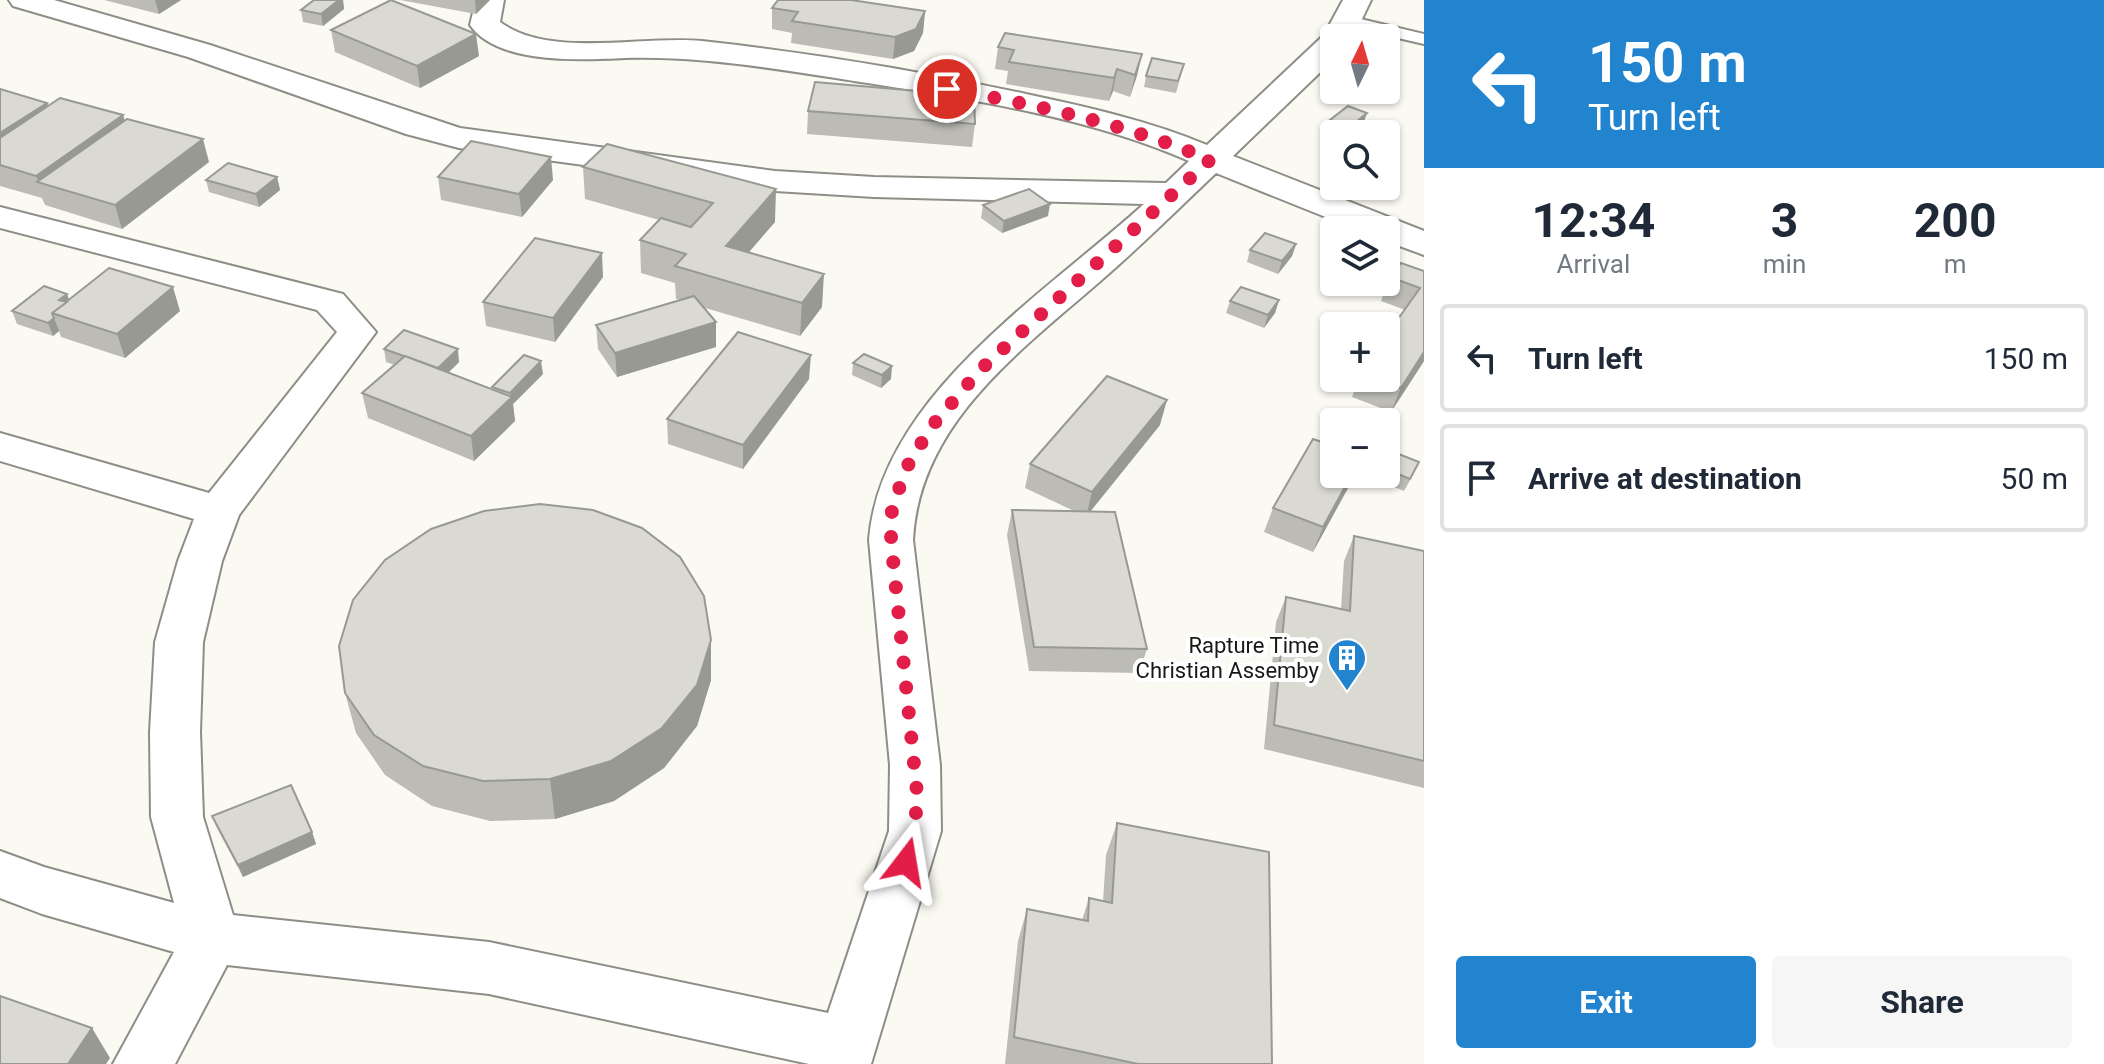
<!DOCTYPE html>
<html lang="en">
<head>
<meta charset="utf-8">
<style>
  body { margin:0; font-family:Roboto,sans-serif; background:#f6f6f7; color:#1f2937; height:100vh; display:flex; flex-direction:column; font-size:30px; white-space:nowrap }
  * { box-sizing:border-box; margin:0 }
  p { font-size:26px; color:#747a83 }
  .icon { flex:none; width:44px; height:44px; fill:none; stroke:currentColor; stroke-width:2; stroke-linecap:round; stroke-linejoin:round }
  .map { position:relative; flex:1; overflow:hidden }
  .panel { display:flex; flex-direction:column; background:#fff; width:680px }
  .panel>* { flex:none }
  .guide { background:#2284cf; color:#fff; overflow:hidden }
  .needle { width:52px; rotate:5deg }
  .fabs { position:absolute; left:1320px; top:24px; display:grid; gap:16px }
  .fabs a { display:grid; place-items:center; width:80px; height:80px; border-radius:8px; background:#fff; box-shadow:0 2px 6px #0004; font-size:40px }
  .pin { position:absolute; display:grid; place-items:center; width:68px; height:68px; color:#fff; margin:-34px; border:4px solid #fff; border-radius:50%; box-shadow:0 2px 8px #0007 }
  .me { position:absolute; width:88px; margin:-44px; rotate:14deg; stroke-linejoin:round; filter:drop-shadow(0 0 6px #0008) }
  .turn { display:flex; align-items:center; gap:28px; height:168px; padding:0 32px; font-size:36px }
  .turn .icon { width:104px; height:104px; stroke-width:2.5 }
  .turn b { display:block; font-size:56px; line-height:68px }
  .eta { display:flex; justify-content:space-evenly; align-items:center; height:136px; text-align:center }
  .eta b { font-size:48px; font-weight:700; line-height:56px }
  .primary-button { display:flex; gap:16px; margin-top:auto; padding:16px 32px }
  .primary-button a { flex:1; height:92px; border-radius:8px; background:#2284cf; color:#fff; font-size:32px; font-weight:700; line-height:92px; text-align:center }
  .primary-button a+a { background:#f6f6f7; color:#1f2937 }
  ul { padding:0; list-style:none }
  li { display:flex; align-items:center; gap:24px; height:108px; margin:0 16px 12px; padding:0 16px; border:4px solid #e0e1e3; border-radius:8px }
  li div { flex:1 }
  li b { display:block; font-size:30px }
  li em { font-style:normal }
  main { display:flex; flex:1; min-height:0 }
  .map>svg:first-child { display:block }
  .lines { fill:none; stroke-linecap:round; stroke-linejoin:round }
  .service-casing { stroke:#8e8d86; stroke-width:4 }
  .minor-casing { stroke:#8e8d86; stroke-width:4 }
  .service { fill:#fff; fill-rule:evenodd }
  .minor { fill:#fff; fill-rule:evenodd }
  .wall { fill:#bcbbb5 }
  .shaded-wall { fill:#999993 }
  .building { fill:#dbdad2; stroke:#999993; stroke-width:2 }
  .route { stroke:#e11d48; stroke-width:14; stroke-dasharray:0 25.2 }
  .labels { text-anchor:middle; stroke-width:8; stroke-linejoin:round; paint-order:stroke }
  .poi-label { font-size:22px; fill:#181815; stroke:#fff; text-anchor:end }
</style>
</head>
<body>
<main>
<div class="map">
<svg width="1424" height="1064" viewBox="0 0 1424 1064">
  <rect width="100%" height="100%" fill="#fbfaf2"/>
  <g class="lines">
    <defs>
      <path id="service" d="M1348,16L1424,34V44L1342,25L1339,21Z"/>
      <path id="minor" d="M9,0H54L210,45L460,128L775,171L874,177L1166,183L1189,161C1088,116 963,98 854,81C777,69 702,56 625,58C581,60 498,65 470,25L476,0H504L500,22C550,59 643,35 702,41C811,53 920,71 1026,94C1087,107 1150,121 1207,145L1324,35L1343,0H1371L1353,38H1334V59L1233,156L1424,231V255L1386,241V230H1358L1216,173C1179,208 1143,244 1105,277C1023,349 919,422 913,540L940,765L941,831L871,1064H809L489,994L227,965L175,1064H113L174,952L42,914L0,898V851L44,867L174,903L151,817L150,732L155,642L178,561L194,519L0,461V433L209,493L337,332L317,310L0,228V207L343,294L376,332L239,515L222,561L203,642L200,732L203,817L233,915L489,942L828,1013L889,831L890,765L869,540C880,397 1046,293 1144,204L874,197L775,191L459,148L406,134L188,57L13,6Z"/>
    </defs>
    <use href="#service" class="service-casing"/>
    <use href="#minor" class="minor-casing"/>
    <use href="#service" class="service"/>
    <use href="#minor" class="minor"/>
  </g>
  <g class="wall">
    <path d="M104,0H181L159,14Z"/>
    <path d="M314,0H343L344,9L323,26L303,22L301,10Z"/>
    <path d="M400,0H490L476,14Z"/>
    <path d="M772,8L925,11L923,33L914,51L893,59L791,43L792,33L772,29Z"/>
    <path d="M331,30L479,56L420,88L335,52Z"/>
    <path d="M998,47L1142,54L1130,97L1113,91L1109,101L1006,84L1008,71L995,69Z"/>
    <path d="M1181,75L1176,93L1144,87L1146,76Z"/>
    <path d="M0,89L47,103L48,106L123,115L125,121L209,162L122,229L45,205L42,198L0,186Z"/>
    <path d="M808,111L975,124L972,147L807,134Z"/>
    <path d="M1330,120L1363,125L1352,134L1334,135L1326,132Z"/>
    <path d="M607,144L775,222L748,252L822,307L800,336L702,307L716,347L617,377L598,349L596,325L681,300L676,299L675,283L641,273L640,240L659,220L585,199L583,167Z"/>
    <path d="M277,177L280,190L259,207L209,192L206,180Z"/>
    <path d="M438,177L553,180L522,217L441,200Z"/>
    <path d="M983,205L1048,216L1002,233L981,218Z"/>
    <path d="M1296,244L1292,256L1278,274L1247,262L1250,250Z"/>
    <path d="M1424,271V361L1391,412L1352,397L1359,378H1386L1405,310L1381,301L1390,277Z"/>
    <path d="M603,277L555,342L486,326L483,302Z"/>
    <path d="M67,294L69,300L180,311L125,358L61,337L59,331L53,336L17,324L12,311Z"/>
    <path d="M1279,300L1275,313L1264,328L1226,313L1230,301Z"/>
    <path d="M384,349L459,362L449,372L493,389L492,387L543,374L513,404L515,421L474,461L368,418L362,393L395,365L386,362Z"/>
    <path d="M853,363L891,379L881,388L852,375Z"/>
    <path d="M809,379L743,469L668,444L667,419Z"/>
    <path d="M1160,425L1090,511L1147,649L1139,673L1029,671L1007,535L1012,510L1074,511L1025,488L1030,464Z"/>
    <path d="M1386,449L1413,475L1404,491L1361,474H1386Z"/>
    <path d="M1334,474H1355L1313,552L1264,532L1273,508Z"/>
    <path d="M1354,536L1424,551V788L1264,749L1276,622L1286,597L1341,609L1344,561Z"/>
    <path d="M711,640V680L697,726L664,768L614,801L555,819L490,821L432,806L385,775L356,733L345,693Z"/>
    <path d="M212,816L312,832L316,844L243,877L217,828Z"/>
    <path d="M1117,823L1272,1064H1005L1018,941L1027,909L1082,920L1089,898L1103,901L1106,855Z"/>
  </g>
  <g class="shaded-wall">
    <path d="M155,0H181L159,14Z"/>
    <path d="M339,0H343L344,9L323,26L321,14Z"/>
    <path d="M475,0H490L476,14Z"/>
    <path d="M925,11L923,33L914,51L893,59L895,37Z"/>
    <path d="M476,34L479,56L420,88L417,66Z"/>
    <path d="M1142,54L1137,76L1130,97L1135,75Z"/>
    <path d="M1117,69L1113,91L1109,101L1114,78Z"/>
    <path d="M47,103L55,126L0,161V133Z"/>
    <path d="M1367,113L1363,125L1352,134H1348L1350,127Z"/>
    <path d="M123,115L130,138L39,183L36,176Z"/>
    <path d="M203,139L209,162L122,229L115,205Z"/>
    <path d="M551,157L553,180L522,217L519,194Z"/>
    <path d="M277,177L280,190L259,207L256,194Z"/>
    <path d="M776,189L775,222L726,279V246Z"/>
    <path d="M1050,204L1048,216L1002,233L1004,221Z"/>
    <path d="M1296,244L1292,256L1278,274L1282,261Z"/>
    <path d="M602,253L603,277L555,342L553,318Z"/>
    <path d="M824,274L822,307L800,336L802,303Z"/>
    <path d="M173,287L180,311L125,358L117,334Z"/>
    <path d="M67,294L71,305L59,300Z"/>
    <path d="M1279,300L1275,313L1264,328L1268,315Z"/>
    <path d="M54,318L59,331L53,336L48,323Z"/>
    <path d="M716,322V347L617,377L615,353Z"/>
    <path d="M458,349L459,362L440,381L438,368Z"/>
    <path d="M1424,352V361L1391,412L1401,388Z"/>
    <path d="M811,355L809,379L743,469V445Z"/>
    <path d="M541,361L543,374L513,404L515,421L474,461L471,436L511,398L510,393Z"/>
    <path d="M892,366L891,379L881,388L882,375Z"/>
    <path d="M1167,400L1160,425L1086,517L1092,492Z"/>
    <path d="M1352,474H1355L1352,481L1313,552L1323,527Z"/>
    <path d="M711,640V680L697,726L664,768L614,801L555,819L550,779Z"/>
    <path d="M312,832L316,844L243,877L238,865Z"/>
    <path d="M92,1028L110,1058L106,1064H68Z"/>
  </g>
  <g class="building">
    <path d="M314,0H339L321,14L301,10Z"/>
    <path d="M391,0L476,34L417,66L331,30Z"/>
    <path d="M778,0H851L925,11L916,29L895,37L792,21L798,12L772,8Z"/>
    <path d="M1005,33L1142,54L1135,75L1117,69L1114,78L1009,62L1014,50L998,47Z"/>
    <path d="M1152,58L1184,64L1178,81L1146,76Z"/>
    <path d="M815,82L974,96L975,124L808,111Z"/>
    <path d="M0,89L47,103L0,133Z"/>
    <path d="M60,98L123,115L36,176L0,165V138Z"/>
    <path d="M1348,106L1367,113L1350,127L1330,120Z"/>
    <path d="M127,119L203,139L115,205L37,182Z"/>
    <path d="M471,141L551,157L519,194L438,177Z"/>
    <path d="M607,144L776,189L726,246L824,274L802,303L675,266L686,254L640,240L661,218L691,227L713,203L583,167Z"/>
    <path d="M228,163L277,177L256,194L206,180Z"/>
    <path d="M1029,189L1050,204L1004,221L983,205Z"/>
    <path d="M1265,233L1296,244L1282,261L1250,250Z"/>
    <path d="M535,238L602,253L553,318L483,302Z"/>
    <path d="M1401,263L1424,271V352L1401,388L1376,378H1386V336L1420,288L1390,277Z"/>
    <path d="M109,268L173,287L117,334L52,313Z"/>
    <path d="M44,286L67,294L59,300L67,302L52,313L54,318L48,323L12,311Z"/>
    <path d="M1241,287L1279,300L1268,315L1230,301Z"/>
    <path d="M694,296L716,322L615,353L596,325Z"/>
    <path d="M404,330L458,349L438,368L384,349Z"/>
    <path d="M738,332L811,355L743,445L667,419Z"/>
    <path d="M864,354L892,366L882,375L853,363Z"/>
    <path d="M524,355L541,361L510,393L492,387Z"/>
    <path d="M405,356L512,397L471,436L362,393Z"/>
    <path d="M1107,376L1167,400L1092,492L1030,464Z"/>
    <path d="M1313,439L1334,446V474H1352L1323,527L1273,508Z"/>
    <path d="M1386,449L1419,462L1410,479L1386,469Z"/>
    <path d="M540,504L593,510L642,528L680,557L704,596L711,640L697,685L662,728L611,761L550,779L483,781L423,766L374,735L345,693L339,646L353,600L385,560L431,529L484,511Z"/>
    <path d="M1012,510L1115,512L1147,649L1034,647Z"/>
    <path d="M1354,536L1424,551V761L1274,725L1286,597L1350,611Z"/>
    <path d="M291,785L312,832L238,865L212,816Z"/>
    <path d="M1117,823L1269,852L1272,1064H1138L1014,1037L1027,909L1088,921L1089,898L1112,903Z"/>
    <path d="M0,996L92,1028L68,1064H0Z"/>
  </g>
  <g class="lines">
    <path class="route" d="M906,862L915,831L917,793L891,540L892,507L909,463L932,426L980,370L1210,160C1127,124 1036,105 947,89"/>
  </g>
  <defs>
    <symbol id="building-pin" viewBox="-11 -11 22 30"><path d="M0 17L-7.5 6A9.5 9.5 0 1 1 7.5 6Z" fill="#2284cf" stroke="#fff"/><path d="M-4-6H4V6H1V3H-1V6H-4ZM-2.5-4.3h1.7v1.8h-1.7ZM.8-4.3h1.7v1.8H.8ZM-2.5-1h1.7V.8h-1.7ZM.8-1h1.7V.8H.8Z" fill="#fff"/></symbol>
  </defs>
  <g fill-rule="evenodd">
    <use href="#building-pin" x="1325" y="636" width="44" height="60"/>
  </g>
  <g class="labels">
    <g class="poi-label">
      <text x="1319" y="653">Rapture Time<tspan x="1319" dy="25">Christian Assemby</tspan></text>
    </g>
  </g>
</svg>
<div class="fabs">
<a><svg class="needle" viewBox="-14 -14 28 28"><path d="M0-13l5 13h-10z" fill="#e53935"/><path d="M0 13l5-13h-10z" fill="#747a83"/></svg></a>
<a><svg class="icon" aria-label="search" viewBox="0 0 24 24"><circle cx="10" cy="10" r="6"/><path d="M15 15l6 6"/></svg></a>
<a><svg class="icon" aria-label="layers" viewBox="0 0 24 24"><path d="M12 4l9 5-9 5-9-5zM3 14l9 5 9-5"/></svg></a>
<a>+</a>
<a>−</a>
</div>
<div class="pin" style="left:947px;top:89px;background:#d93025"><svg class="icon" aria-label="arrive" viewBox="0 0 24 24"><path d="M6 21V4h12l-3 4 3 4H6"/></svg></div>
<svg class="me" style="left:906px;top:862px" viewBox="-20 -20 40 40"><path d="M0-17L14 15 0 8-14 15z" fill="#e11d48" stroke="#fff" stroke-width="4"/></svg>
</div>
<section class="panel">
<div class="guide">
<div class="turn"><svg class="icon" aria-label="left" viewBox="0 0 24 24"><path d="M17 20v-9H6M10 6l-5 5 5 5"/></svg><div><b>150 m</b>Turn left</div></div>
</div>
<div class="eta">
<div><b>12:34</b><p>Arrival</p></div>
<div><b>3</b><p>min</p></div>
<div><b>200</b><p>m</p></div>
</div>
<ul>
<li><svg class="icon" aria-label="left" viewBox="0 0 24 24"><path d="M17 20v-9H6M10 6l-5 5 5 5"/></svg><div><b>Turn left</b></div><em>150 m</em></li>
<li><svg class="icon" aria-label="arrive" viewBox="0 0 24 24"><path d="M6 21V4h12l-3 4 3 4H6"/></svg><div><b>Arrive at destination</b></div><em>50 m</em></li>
</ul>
<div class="primary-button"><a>Exit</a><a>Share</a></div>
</section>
</main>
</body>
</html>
